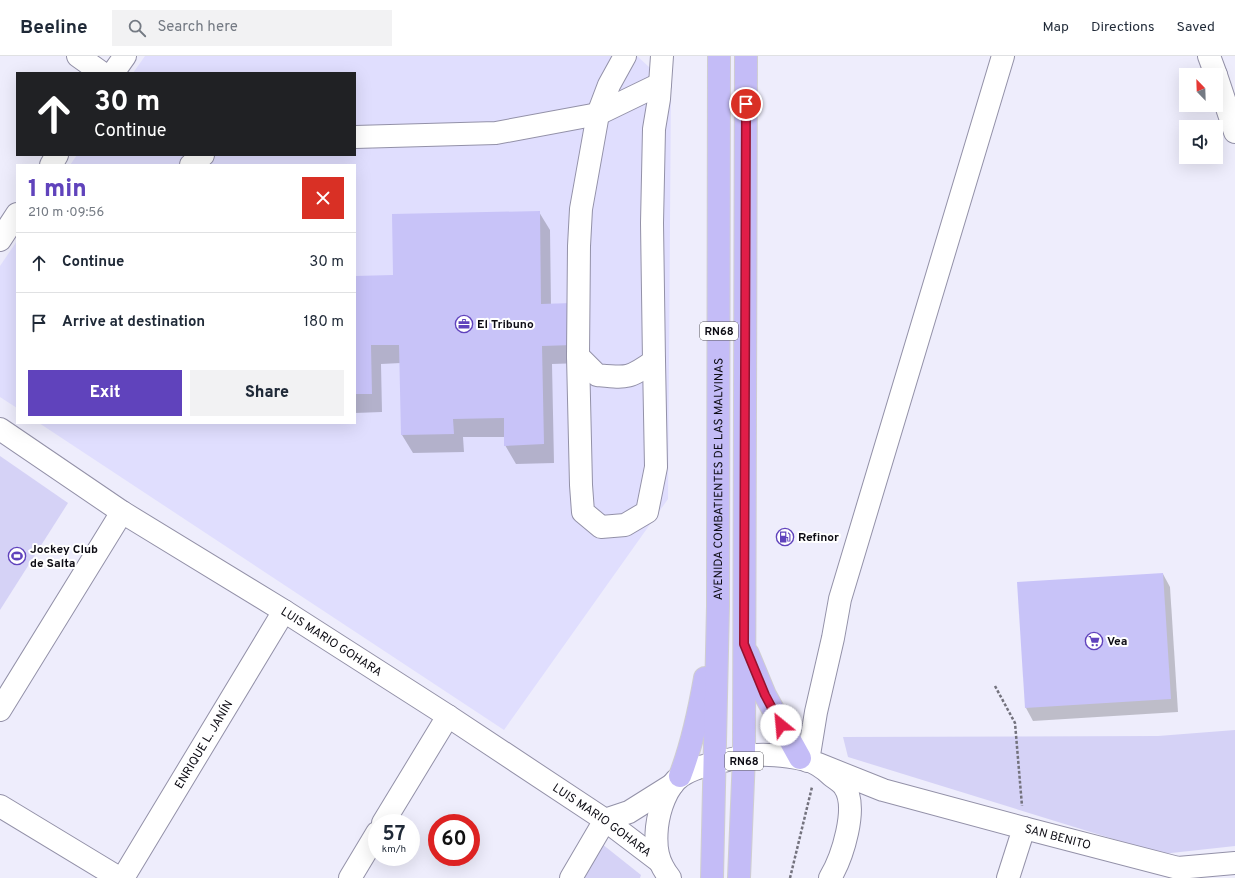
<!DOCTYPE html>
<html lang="en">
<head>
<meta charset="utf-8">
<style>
  body { margin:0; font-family:Overpass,sans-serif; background:#f2f2f3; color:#1f2937; height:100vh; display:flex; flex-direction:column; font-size:15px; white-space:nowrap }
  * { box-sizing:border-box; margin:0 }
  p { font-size:13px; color:#747a83 }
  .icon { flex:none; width:22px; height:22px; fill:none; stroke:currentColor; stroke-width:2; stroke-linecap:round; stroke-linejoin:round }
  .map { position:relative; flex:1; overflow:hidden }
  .side { position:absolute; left:16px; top:108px; width:340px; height:260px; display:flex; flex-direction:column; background:#fff; border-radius:0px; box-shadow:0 4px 16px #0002 }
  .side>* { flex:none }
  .guide { position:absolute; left:16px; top:16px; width:340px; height:84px; border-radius:0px; box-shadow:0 4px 16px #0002; background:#202124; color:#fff; overflow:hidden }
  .needle { width:26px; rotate:337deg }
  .fabs { position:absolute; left:1179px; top:12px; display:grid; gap:8px }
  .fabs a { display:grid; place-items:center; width:44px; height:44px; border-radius:0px; background:#fff; box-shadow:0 4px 16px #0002; font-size:20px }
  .speed { position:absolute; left:368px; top:758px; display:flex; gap:8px; font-size:20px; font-weight:700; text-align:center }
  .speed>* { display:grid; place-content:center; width:52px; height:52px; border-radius:50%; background:#fff; box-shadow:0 4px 16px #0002; line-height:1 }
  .speed small { font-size:10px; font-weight:400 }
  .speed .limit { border:6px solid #d22; background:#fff; color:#111 }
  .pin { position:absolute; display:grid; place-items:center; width:34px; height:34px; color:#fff; margin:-17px; border:2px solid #fff; border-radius:50%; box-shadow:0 1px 4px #0007 }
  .me { position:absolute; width:44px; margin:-22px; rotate:332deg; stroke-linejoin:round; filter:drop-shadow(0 0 3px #0008) }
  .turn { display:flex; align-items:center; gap:14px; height:84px; padding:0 12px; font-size:18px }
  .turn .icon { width:52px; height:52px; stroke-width:2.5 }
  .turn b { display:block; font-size:28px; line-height:34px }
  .round { display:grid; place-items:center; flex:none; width:42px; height:42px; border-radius:0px; background:#f2f2f3 }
  .head { display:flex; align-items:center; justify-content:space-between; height:68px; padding:0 12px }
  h1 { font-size:24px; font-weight:800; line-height:30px; color:#6043bc }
  .action { display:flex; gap:8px; margin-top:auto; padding:8px 12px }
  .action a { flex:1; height:46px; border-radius:0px; background:#6043bc; color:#fff; font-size:16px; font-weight:800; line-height:46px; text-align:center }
  .action a+a { background:#f2f2f3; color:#1f2937 }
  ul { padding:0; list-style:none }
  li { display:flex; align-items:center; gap:12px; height:60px; padding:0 12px; border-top:1px solid #e0e1e3 }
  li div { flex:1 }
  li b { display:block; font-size:15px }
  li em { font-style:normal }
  header { display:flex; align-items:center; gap:24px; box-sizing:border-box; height:56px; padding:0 20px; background:#fff; border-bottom:1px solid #e0e1e3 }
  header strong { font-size:19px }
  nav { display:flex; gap:22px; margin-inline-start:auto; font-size:14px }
  .search { width:280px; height:36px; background:#f2f2f3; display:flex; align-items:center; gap:10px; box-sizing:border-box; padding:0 14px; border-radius:0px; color:#747a83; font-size:15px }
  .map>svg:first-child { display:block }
  .built { fill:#e0defe }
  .green { fill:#d5d2f6 }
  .shadow { fill:#0003 }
  .building { fill:#c8c3f8 }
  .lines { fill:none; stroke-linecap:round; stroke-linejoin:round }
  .minor-casing { stroke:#9391a8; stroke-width:24 }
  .major-casing { stroke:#cfced0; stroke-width:24 }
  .path { stroke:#73727d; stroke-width:2.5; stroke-dasharray:3 2; stroke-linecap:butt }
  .minor { stroke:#fff; stroke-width:22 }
  .major { stroke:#c4bcf7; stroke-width:22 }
  .route-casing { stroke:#92132f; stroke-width:10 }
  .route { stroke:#e11d48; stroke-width:7 }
  .labels { text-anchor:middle; stroke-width:4; stroke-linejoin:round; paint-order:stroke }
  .shield { fill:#fff; stroke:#56555a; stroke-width:1 }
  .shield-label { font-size:11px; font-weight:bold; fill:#0d0c14 }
  .poi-label { font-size:12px; font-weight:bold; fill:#0d0c14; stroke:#fff; text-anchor:start }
  .street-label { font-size:12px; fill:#0d0c14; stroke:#fff }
</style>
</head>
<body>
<header>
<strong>Beeline</strong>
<div class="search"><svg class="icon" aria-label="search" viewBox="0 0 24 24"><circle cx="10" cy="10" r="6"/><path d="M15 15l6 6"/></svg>Search here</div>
<nav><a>Map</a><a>Directions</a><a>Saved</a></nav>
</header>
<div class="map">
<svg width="1235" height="822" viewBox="0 0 1235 822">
  <rect width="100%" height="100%" fill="#eeedfc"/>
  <g class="built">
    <path d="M145,0H637L671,31L668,443L504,674L39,367H355V109H70L77,99H355V17H133Z"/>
    <path d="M17,185V352L0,341V210Z"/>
  </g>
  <g class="green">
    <path d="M0,400L68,447L0,554Z"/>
    <path d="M1235,674V790L1162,798L848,701L843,681L1158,680Z"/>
    <path d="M602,788L641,819L640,822H580Z"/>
  </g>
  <g class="shadow">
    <path d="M539,156L550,174L551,249L583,307L552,308L554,407L516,408L505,389V381H463L464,396L413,397L402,379L401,307L381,308L382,356L355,357V221L394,220Z"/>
    <path d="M1163,518L1170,531L1178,656L1033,665L1026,652L1018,527Z"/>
  </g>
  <g class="building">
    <path d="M540,155L541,248L572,247L573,289L542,290L544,388L504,390V362L453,363L454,378L401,379L399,289H371L372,338H355V220L393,219L392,158Z"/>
    <path d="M1163,517L1171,643L1025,652L1017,526Z"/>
  </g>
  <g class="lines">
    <defs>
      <g id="minor">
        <path d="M78,0L102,17"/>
        <path d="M625,0L609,29L598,58L581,153L579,190L578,300L597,319C627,322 629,323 654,305L652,167L654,73L659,43L662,0"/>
        <path d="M1209,0L1216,19"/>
        <path d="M113,17L125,0"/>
        <path d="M1216,19L1235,76"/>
        <path d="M355,81L496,77L598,58L660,28"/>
        <path d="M51,109L57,99"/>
        <path d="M191,109L203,99"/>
        <path d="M0,184L17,158"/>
        <path d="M578,300L581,429L583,456L601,471L625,469L647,456L656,411L654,305"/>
        <path id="s1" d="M0,373L122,456L284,555L448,660L605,764L659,805"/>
        <path d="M0,654L122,456"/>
        <path d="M808,705L816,656L833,582L840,543L1003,0"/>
        <path id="s2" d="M818,708L883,734L1024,772L1178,812L1235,807"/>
        <path d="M0,750L119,822"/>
        <path d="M383,767L448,660"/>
        <path id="s3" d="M123,822L284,555"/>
        <path d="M350,822L377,777"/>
        <path d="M571,822L605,764L629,756L672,729"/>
        <path d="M670,822C657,806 655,791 657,771C659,754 666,731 681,720C693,712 709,708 723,705C734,703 745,699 756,699C771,698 806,701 818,709C823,712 828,716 832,720C836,723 841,726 844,730C859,751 842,802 830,822"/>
        <path d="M1008,822L1024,772"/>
      </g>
      <g id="major">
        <path d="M748,598L765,639L800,702"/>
        <path d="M680,720C692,689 699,656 705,622"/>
        <path id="s4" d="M712,822L718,550L719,0"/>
        <path d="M739,822L744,700L746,0"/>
      </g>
    </defs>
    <use href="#minor" class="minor-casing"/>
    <use href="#major" class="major-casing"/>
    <g class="path">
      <path d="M995,630L1015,667L1022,750"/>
      <path d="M790,822L812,731"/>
    </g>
    <use href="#minor" class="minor"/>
    <use href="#major" class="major"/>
  </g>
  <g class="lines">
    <defs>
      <path id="route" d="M746,48L744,588L765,639L781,669"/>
    </defs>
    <use href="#route" class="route-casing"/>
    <use href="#route" class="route"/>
  </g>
  <defs>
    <symbol id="office-ring" viewBox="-11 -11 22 22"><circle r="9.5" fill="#fff" stroke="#6043bc" stroke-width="1.5"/><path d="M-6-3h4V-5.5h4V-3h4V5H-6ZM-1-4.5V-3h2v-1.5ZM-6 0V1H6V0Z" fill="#6043bc"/></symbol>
    <symbol id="fuel-ring" viewBox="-11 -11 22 22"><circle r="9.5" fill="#fff" stroke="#6043bc" stroke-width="1.5"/><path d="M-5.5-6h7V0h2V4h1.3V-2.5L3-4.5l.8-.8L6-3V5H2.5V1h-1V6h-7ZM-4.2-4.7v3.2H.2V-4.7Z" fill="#6043bc"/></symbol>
    <symbol id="stadium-ring" viewBox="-11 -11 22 22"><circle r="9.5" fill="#fff" stroke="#6043bc" stroke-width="1.5"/><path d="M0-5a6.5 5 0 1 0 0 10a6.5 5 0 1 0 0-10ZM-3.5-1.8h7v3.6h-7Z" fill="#6043bc"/></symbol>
    <symbol id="supermarket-ring" viewBox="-11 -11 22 22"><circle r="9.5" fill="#fff" stroke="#6043bc" stroke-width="1.5"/><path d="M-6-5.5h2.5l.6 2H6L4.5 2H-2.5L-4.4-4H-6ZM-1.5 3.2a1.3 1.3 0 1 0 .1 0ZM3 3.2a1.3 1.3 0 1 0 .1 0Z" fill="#6043bc"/></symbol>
  </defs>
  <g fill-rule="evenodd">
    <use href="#office-ring" x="454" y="258" width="20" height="20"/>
    <use href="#fuel-ring" x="775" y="471" width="20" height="20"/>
    <use href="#stadium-ring" x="7" y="490" width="20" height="20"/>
    <use href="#supermarket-ring" x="1084" y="575" width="20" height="20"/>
  </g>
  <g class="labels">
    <g class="shield">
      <rect x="700" y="266" width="38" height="18" rx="3"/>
      <rect x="725" y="696" width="38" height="18" rx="3"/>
    </g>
    <g class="shield-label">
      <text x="719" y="279">RN68</text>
      <text x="744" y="709">RN68</text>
    </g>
    <g class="poi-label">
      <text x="477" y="272">El Tribuno</text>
      <text x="798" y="485">Refinor</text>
      <text x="30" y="497">Jockey Club<tspan x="30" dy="14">de Salta</tspan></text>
      <text x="1107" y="589">Vea</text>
    </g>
    <g class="street-label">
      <text dy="4" stroke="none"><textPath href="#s4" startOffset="399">AVENIDA COMBATIENTES DE LAS MALVINAS</textPath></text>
      <text dy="4" stroke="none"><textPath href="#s1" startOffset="394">LUIS MARIO GOHARA</textPath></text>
      <text dy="4" stroke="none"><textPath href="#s3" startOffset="156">ENRIQUE L. JANÍN</textPath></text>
      <text dy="4" stroke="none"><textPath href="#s1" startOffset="718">LUIS MARIO GOHARA</textPath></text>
      <text dy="4" stroke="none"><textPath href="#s2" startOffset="251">SAN BENITO</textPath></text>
    </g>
  </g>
</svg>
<div class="fabs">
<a><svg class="needle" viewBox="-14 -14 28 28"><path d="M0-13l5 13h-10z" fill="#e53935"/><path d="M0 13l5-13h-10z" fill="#747a83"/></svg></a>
<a><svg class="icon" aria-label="sound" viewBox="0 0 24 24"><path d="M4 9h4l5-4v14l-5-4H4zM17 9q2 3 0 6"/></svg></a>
</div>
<div class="speed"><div>57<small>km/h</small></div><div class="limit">60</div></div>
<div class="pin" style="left:746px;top:48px;background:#d93025"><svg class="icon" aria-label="arrive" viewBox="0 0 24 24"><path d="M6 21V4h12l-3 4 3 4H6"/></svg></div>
<svg class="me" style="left:781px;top:669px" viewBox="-20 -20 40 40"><circle r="19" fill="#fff"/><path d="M0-13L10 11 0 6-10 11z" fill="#e11d48"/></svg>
<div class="guide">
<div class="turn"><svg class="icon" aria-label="ahead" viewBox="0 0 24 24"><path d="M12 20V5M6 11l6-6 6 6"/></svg><div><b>30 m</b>Continue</div></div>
</div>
<section class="side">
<div class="head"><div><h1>1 min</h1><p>210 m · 09:56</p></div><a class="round" style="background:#d93025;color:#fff"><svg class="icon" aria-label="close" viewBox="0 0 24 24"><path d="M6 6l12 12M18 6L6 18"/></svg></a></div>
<ul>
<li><svg class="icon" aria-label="ahead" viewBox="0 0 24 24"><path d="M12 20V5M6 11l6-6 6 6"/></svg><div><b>Continue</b></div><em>30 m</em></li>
<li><svg class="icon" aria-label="arrive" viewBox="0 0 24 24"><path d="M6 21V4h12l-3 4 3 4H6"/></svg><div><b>Arrive at destination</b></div><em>180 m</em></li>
</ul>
<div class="action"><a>Exit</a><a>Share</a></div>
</section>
</div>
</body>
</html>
